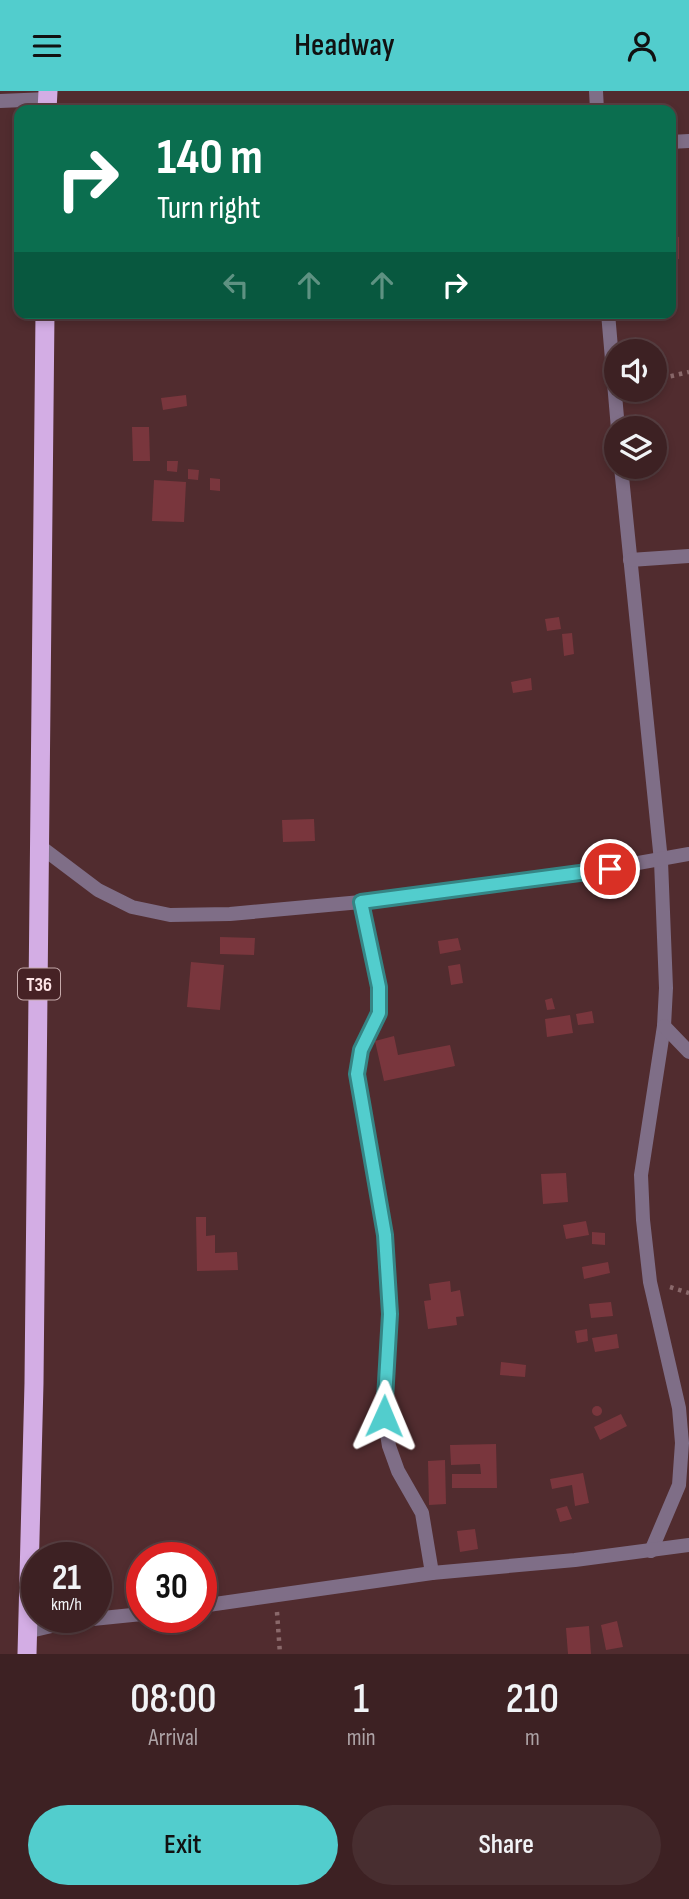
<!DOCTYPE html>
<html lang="en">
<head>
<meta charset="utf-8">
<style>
  body { margin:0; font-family:"Sofia Sans Condensed",sans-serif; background:#482e30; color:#f1f3f6; height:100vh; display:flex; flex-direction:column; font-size:26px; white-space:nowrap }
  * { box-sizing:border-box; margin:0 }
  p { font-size:23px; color:#ada3a6 }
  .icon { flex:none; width:38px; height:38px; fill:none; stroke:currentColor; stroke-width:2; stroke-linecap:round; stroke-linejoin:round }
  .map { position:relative; height:1563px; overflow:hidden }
  .panel { display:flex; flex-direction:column; background:#3d2123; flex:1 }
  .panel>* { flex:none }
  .top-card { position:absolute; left:14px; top:14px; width:662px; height:214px; border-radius:14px; box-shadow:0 4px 10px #0003,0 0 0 2px #563e41; background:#0b6e4f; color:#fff; overflow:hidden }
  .tools { position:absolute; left:604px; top:248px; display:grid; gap:14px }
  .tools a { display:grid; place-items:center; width:63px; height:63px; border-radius:50%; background:#3d2123; box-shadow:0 4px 10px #0003,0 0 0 2px #563e41; font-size:35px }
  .speed { position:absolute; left:21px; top:1451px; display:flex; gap:14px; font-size:35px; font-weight:700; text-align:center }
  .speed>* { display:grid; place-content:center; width:91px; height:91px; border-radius:50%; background:#3d2123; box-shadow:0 4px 10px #0003,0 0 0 2px #563e41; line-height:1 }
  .speed small { font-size:18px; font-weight:400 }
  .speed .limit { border:10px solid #d22; background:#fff; color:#111 }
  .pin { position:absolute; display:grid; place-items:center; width:60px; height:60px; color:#fff; margin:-30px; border:4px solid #fff; border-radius:50%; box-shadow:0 2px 7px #0007 }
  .me { position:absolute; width:77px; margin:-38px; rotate:1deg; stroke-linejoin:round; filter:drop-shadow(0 0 5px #0008) }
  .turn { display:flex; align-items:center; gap:24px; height:147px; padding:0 28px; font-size:32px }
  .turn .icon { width:91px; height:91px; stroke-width:2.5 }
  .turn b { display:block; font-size:49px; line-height:60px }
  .lanes { display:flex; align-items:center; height:66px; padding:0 28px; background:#0003; justify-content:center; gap:35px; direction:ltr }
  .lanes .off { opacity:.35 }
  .eta { display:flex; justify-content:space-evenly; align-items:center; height:119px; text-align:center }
  .eta b { font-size:42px; font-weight:600; line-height:49px }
  .primary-button { display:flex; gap:14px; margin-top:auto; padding:14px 28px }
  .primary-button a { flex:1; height:80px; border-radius:42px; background:#52cdcd; color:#111; font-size:28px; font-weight:600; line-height:80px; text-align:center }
  .primary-button a+a { background:#482e30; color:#f1f3f6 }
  header { display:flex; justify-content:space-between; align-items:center; height:91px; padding:0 28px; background:#52cdcd; color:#111; font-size:32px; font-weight:600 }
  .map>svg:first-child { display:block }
  .building { fill:#79363d }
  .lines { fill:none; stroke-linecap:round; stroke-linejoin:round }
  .path { stroke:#8a696b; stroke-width:4.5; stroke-dasharray:3.5 5; stroke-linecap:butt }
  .minor { stroke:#7f6e87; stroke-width:14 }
  .trunk { stroke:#d3ade4; stroke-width:19 }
  .route-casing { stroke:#358585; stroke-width:18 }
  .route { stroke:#52cdcd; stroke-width:12 }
  .labels { text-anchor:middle; stroke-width:7; stroke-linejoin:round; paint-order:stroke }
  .shield { fill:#462225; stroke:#c6aaab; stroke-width:2 }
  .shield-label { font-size:19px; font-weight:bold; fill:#fde4e5 }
</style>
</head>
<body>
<header><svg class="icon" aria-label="menu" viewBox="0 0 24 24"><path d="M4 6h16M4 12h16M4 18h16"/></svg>Headway<svg class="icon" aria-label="person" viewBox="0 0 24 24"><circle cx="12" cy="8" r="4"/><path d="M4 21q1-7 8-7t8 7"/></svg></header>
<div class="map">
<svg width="689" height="1563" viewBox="0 0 689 1563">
  <rect width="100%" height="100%" fill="#512c2f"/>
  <g class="building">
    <rect x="670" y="146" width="9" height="22"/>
    <path d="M186,304L187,315L163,319L161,307Z"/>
    <path d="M132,336H149L150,370H133Z"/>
    <path d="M167,370H178L177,381L167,380Z"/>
    <path d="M188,378L199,379L198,389L188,388Z"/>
    <path d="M210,387L220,388V400L210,399Z"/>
    <path d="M154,389L186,391L184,431L152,430Z"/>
    <path d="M559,526L561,538L547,540L545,528Z"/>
    <path d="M572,542L574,563L564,565L562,543Z"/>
    <path d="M531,587L532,599L513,602L511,591Z"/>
    <path d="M314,728L315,750L283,751L282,729Z"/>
    <path d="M220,846L255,847L254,864L220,863Z"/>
    <path d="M458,847L461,859L440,863L438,850Z"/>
    <path d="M191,871L224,874L220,919L187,916Z"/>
    <path d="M460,873L463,892L451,894L448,875Z"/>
    <path d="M552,907L555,918L547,919L545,909Z"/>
    <path d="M592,920L594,932L578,934L576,923Z"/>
    <path d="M570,924L573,942L547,946L545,928Z"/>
    <path d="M394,945L398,964L450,954L455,975L384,990L375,950Z"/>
    <path d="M566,1082L568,1111L543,1113L541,1083Z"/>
    <path d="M196,1126H206V1145L215,1144V1162L237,1161L238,1179L197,1180Z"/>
    <path d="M586,1130L589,1144L566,1148L563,1134Z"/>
    <path d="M592,1141L605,1142V1154L592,1153Z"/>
    <path d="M608,1171L610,1182L584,1188L582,1176Z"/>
    <path d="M450,1190L451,1201L460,1199L464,1225L456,1226L457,1234L428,1238L424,1210L431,1209L429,1193Z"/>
    <path d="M611,1211L613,1225L591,1227L589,1213Z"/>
    <path d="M587,1238L588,1250L577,1252L575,1240Z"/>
    <path d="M617,1243L619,1257L595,1261L592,1247Z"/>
    <path d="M501,1271L526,1274L525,1286L500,1284Z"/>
    <circle cx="597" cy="1320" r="5"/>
    <path d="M621,1323L627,1335L600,1349L594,1336Z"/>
    <path d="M496,1353L497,1397H452V1383H481L480,1373L451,1374L450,1354Z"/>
    <path d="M445,1369L446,1413L429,1414L428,1370Z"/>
    <path d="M583,1382L589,1412L575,1415L572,1394L552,1398L550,1388Z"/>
    <path d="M567,1415L572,1428L560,1431L556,1418Z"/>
    <path d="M475,1438L478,1458L460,1461L457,1440Z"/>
    <path d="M617,1530L623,1556L606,1559L601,1534Z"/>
    <path d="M589,1535L591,1563H568L566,1537Z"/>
  </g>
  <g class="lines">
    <g class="path">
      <path d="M654,289L689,281"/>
      <path d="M670,1196L689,1202"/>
      <path d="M277,1521L280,1563"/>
    </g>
    <g class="minor">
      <path d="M596,0L597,19"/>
      <path d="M0,10L48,8"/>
      <path d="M670,51L689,50"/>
      <path d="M608,222L618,338"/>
      <path d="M621,376L661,770L666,897L664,935L641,1084L643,1129L650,1191L679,1317L682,1352L679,1394L651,1460"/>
      <path d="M630,469L689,465"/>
      <path d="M41,756L98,799L132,816L170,824L230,823L361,811L560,786L689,763"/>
      <path d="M361,811L379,896V922L361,959L357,983L385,1144L390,1223L384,1325L389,1355L398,1380L422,1422L432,1482"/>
      <path d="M664,935L689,961"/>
      <path d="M201,1515L432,1482L575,1469L689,1454"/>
      <path d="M26,1541L73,1530L142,1523"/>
    </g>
    <g class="trunk">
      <path d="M47,19L48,0"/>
      <path d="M27,1563L34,1292L45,222"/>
    </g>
  </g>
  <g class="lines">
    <defs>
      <path id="route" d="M384,1325L390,1223L385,1144L357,983L361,959L379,922V896L361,811L610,778"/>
    </defs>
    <use href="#route" class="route-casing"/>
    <use href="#route" class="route"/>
  </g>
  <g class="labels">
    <rect class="shield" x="18" y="877.5" width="42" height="31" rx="5"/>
    <g class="shield-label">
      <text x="39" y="900">T36</text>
    </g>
  </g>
</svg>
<div class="tools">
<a><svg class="icon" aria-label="sound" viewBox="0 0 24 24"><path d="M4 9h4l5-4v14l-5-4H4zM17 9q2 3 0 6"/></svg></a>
<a><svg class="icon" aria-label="layers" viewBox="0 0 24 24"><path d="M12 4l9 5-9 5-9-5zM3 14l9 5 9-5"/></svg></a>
</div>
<div class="speed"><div>21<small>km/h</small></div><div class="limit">30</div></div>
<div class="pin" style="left:610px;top:778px;background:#d93025"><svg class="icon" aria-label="arrive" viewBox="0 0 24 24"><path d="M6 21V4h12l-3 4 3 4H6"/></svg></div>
<svg class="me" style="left:384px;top:1325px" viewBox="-20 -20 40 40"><path d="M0-17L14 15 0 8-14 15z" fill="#52cdcd" stroke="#fff" stroke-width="4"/></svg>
<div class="top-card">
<div class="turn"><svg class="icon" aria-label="right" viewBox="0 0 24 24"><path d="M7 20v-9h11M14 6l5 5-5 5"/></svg><div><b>140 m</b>Turn right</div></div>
<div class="lanes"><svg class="icon off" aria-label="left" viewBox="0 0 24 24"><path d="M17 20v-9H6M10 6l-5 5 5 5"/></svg><svg class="icon off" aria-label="ahead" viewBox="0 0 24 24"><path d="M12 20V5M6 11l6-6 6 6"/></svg><svg class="icon off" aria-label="ahead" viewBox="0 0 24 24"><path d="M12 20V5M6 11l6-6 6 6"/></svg><svg class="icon" aria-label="right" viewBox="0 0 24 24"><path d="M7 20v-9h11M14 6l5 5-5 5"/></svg></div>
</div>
</div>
<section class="panel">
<div class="eta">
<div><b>08:00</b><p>Arrival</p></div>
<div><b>1</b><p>min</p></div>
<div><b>210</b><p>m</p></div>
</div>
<div class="primary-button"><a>Exit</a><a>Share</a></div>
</section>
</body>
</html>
